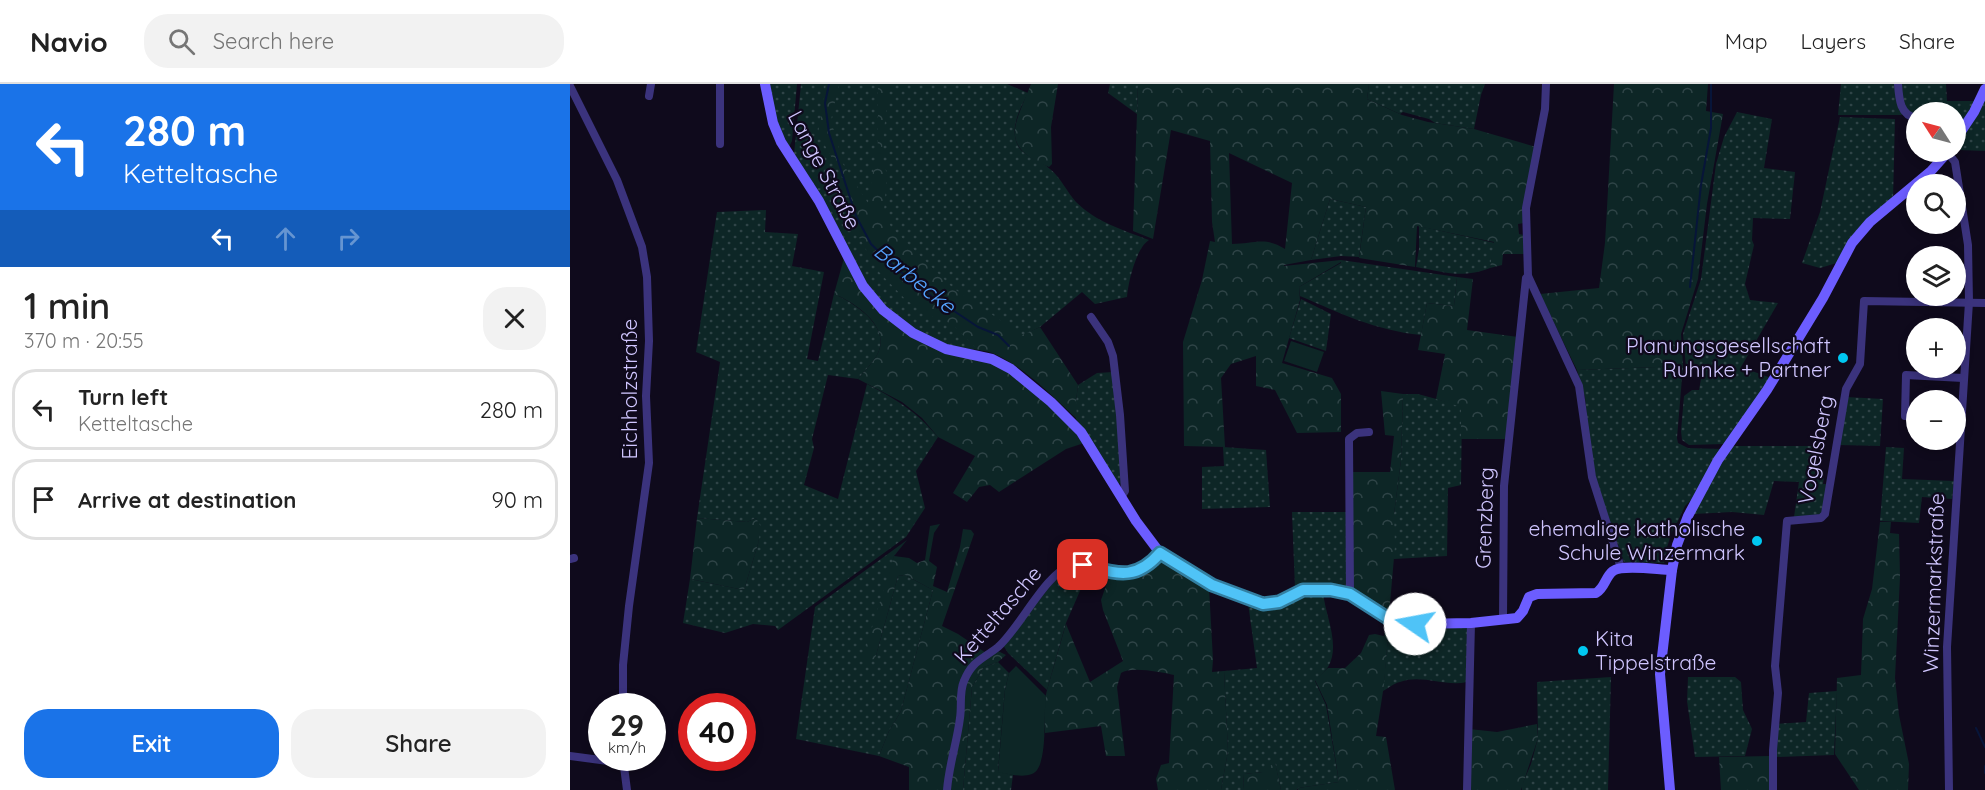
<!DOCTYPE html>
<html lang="en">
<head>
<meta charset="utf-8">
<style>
  body { margin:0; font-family:Quicksand,sans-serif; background:#f2f2f2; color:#222; height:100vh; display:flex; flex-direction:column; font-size:22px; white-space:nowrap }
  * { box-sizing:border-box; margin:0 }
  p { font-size:20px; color:#767676 }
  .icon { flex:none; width:33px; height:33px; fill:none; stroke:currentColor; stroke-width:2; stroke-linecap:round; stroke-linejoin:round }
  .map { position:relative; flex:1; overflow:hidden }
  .side { display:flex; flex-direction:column; background:#fff; width:570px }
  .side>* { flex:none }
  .hud { background:#1a73e8; color:#fff; overflow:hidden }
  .needle { width:39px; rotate:306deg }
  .buttons { position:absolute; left:1336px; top:18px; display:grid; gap:12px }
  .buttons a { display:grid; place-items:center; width:60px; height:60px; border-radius:50%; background:#fff; box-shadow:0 3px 9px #0003; font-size:30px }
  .speed { position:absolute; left:18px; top:609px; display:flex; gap:12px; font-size:30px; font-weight:700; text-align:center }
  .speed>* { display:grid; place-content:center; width:78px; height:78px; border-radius:50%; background:#fff; box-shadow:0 3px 9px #0003; line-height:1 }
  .speed small { font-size:15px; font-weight:400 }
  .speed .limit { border:9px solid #d22; background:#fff; color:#111 }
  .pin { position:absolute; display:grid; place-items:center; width:51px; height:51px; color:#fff; margin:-26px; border-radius:12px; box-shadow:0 3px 9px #0006 }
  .me { position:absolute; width:66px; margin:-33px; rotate:282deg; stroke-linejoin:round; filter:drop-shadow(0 0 4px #0008) }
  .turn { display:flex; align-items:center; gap:21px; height:126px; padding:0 24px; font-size:27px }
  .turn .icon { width:78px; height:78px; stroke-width:2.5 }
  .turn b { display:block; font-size:42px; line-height:51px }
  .lanes { display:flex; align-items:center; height:57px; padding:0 24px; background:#0003; justify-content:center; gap:30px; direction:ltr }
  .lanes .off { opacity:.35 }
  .round { display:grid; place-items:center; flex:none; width:63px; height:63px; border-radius:24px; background:#f2f2f2 }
  .overview { display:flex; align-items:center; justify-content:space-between; height:102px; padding:0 24px }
  h1 { font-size:36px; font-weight:600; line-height:45px }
  .primary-button { display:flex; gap:12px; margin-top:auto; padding:12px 24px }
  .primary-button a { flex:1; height:69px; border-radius:24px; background:#1a73e8; color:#fff; font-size:24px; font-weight:600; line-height:69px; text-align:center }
  .primary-button a+a { background:#f2f2f2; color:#222 }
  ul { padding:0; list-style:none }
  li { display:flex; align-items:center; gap:18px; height:81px; margin:0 12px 9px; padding:0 12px; border:3px solid #e0e0e0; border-radius:24px }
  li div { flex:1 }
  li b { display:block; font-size:22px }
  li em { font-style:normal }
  header { display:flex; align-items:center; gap:36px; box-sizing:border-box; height:84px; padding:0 30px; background:#fff; border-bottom:2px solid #e0e0e0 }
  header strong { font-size:28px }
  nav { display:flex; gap:33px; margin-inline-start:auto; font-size:21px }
  .search { width:420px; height:54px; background:#f2f2f2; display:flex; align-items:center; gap:15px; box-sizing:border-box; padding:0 21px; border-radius:24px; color:#767676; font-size:22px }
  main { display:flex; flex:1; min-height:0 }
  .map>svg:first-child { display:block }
  .grass { fill:url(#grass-dots) }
  .forest { fill:url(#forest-crowns); fill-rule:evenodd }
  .pitch { fill:#0d2626 }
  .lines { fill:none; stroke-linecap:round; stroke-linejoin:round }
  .stream { stroke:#071539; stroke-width:2 }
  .street { stroke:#3b337d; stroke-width:8 }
  .secondary { stroke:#6c5dff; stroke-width:10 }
  .route-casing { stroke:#337fa1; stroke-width:15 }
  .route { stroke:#4fc3f7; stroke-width:10 }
  .poi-dot { fill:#00c7f1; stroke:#0f0a1c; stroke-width:2 }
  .labels { text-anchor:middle; stroke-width:4.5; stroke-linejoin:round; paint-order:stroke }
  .street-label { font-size:21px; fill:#d0c6ff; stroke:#0f0a1c }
  .poi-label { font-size:21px; fill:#d0c6ff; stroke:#0f0a1c; text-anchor:end }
  .water-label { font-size:22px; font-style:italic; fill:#54a3ff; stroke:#0f0a1c }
</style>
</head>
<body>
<header>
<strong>Navio</strong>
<div class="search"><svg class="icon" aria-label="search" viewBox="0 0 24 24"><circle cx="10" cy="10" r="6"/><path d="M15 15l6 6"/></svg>Search here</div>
<nav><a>Map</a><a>Layers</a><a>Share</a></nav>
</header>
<main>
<section class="side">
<div class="hud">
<div class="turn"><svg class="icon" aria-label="left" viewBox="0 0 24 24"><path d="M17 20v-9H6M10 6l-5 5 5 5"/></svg><div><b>280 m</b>Ketteltasche</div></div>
<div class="lanes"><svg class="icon" aria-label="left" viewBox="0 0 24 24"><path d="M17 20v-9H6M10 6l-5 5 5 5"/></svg><svg class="icon off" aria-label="ahead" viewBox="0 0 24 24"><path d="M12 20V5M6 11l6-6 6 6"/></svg><svg class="icon off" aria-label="right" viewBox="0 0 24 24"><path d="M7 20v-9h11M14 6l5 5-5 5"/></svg></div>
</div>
<div class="overview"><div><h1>1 min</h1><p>370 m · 20:55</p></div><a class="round"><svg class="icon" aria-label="close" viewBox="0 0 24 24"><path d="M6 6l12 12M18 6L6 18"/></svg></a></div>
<ul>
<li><svg class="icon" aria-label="left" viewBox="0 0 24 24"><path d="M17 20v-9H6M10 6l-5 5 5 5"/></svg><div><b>Turn left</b><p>Ketteltasche</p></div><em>280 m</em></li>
<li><svg class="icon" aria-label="arrive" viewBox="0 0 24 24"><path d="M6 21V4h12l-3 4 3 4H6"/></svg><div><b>Arrive at destination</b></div><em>90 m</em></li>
</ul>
<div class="primary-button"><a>Exit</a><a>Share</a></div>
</section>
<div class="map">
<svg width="1415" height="706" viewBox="0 0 1415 706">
  <defs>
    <pattern id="grass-dots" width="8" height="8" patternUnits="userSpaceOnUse" patternTransform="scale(1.5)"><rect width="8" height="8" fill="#0d2626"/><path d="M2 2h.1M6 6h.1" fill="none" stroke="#2f4447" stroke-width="1.8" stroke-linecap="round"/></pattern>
    <pattern id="forest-crowns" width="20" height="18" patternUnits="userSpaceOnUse" patternTransform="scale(1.5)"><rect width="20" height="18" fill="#0d2626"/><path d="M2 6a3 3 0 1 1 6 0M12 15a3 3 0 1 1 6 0" fill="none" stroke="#2f4447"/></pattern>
  </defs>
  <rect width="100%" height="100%" fill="#0f0a1c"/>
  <g class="grass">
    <path d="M199,0H227L222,57L219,63L205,33Z"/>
    <path d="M231,0H437L458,9C451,23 441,41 446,57C451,73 469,75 480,85C491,94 497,108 506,118C526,138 553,146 579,156C566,164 558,199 557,213L525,220L512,208L470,243L420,267L379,263L347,247L322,229L298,202L257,122L224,70Z"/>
    <path d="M540,0H568L567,30L538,9Z"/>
    <path d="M799,0H915L911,11L904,45L865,39L859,35L833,28L830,30L797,15Z"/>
    <path d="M1271,0H1326L1332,31H1268Z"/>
    <path d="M1329,0H1376L1377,17H1407L1386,50V28H1347V32L1342,31L1334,23Z"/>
    <path d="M1415,12V67L1389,66L1386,61Z"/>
    <path d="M1167,28L1202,35L1194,84L1225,88L1220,135L1183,134L1182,156L1184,161L1175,200L1180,216L1208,219L1171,283L1201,294L1154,360L1119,361L1112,356L1111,347L1114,312L1122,306H1129L1133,284H1116L1113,250L1131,195L1146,80L1154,53Z"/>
    <path d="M1270,33L1325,35L1323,116L1270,178L1250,184L1232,179L1250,128Z"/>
    <path d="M760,115L796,123L789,173L771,172L741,176Z"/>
    <path d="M196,126L195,148L228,150L222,182L254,188L237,275L248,277L264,210C284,219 321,242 308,269C304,278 294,287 288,295L258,291L242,355L244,364L234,401L268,415L297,300C327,316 345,326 368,353L346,387L355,424L336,453L208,546L205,542L183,540L155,549L113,539L120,495L174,506L188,460L190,443L186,434L177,438L127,434L150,278L126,268L147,128Z"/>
    <path d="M849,142L925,159L920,184C892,195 874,188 846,183L849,165Z"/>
    <path d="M771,176L887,193L884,222L857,219L851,251C804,246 772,230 730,212L729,203L771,179Z"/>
    <path d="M731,215L761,230L756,267L719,254Z"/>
    <path d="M1113,282L1107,354L1108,359L1118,364L1152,365L1127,410L1115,422L1107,439H1105L1096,466L1101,467L1094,479L1054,478L1027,401L1019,357L1015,313L1007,286Z"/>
    <path d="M543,288L553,400L548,399L506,335V317L508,301L527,289Z"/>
    <path d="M833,310H848L892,322L891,401L878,404L877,472L824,475V430L831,376Z"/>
    <path d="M1276,313L1313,315L1310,362L1269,361Z"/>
    <path d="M1160,362H1247L1245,391L1254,393L1253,400H1259L1256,419L1251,431L1224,433L1229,398L1204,397L1194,431L1162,428L1124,430Z"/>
    <path d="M653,363L696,366L700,423L632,425V383L654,382Z"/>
    <path d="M1316,363L1334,364L1332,395L1384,397L1382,415L1352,413L1349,439L1310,437Z"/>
    <path d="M722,428H777V505H725Z"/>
    <path d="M337,456L324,472L305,575L328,492L335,491L363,506L331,627L319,647L309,672L226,655L245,523Z"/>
    <path d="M506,484L521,486L517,501L513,500L496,539L477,606L438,569L433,561L487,494Z"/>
    <path d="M753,508C755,531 771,561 758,583C755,588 749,592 745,597L756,621L769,698L728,704L727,706H711L705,679L694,688L674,690L673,706H651L658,667L654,587L687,584L678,519Z"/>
    <path d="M817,538L899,544L897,598C875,603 852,590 830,598C824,599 819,604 813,607L818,553L814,552Z"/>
    <path d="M428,578L439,589L435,606L428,687L443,691L441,706H393L402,603L414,583Z"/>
    <path d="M1041,593L1038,706H952V701L961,680L968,654L967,598Z"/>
    <path d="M1118,593H1165L1171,598L1173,626L1182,645L1175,672L1125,673L1117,617Z"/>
    <path d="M1267,607L1264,671L1205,673L1206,640L1236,638L1239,609Z"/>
  </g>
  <g class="forest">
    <path d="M256,0H269L261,36L273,80L298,119L308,57V0H319L311,75L317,89L314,127L321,143L383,204L452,251L470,243L508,301L506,317L507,335C484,314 439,267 408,266L382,240L361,232L336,216L309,188L271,122L278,118L271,106L246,104L241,94H273L248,49Z"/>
    <path d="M461,0H488L481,43L482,80L479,83C428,62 445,41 461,0Z"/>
    <path d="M568,0H799L797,15L832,31L858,38L904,45L966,63L954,139L948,140L949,150L954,151L955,170H933L932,181L920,184L924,158L847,142L845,183L789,174L796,123L760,115L741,176L714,181V182L771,176V178L729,203L730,216L712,279L762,294L771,310V348L727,349L705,306L686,302V272L661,280L651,294L655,363L614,362L613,258L632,196L640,157L645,158L642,138L640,57L601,46L583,155L563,147ZM659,69L722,99L715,165C695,152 684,160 662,160Z"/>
    <path d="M1044,0H1138L1136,27L1153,30L1137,120L1128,195L1111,250L1113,282L1007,286L970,210L1029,204L1035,159Z"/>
    <path d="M274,174L341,251L421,277L454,297L479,319L514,359L496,365L429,408L420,401L409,403L397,418L383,409L405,372L368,353L352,334L332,318L288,295C294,287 304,278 308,269C321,242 284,218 264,210Z"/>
    <path d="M887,193L903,195L897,246L948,253L936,355H891V323L866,315L875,270L848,266L857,219L884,222Z"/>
    <path d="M811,307L833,310L831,376L824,430L825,462L819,531L782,507L781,388H820L824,352L815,351Z"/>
    <path d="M127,434L177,438L186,434L191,443L188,460L174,506L120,495Z"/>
    <path d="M1310,438H1321L1320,449L1329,450L1330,493L1325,594L1329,631L1339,680L1338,706H1289L1265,670L1267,594L1291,591L1293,535L1302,505Z"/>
    <path d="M370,440L364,449L359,477L367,483L363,502L377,508L390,463L393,445L401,446L404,450L372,542L388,550L416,569L392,599L375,706H339V683L309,672L319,647L331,627L363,506L335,491L328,492L305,575L292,576L324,472L339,474L347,479L355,476L360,442Z"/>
    <path d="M594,475L639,503L643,576L642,588L654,587L658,667L651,706H588L586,695L591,681L599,679L604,591C591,588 561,582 551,589L547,603L555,672H536L531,642L475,649L474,620L477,606L496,540L520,598L553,577L533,526L531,516L540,490C550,491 563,494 572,489C580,485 585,478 594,475Z"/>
    <path d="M805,550L818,553L814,601L806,652L816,653L825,706H728V704L769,698L757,621L745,596L758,584H775L791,569L799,551Z"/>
    <path d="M426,566L436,571L428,578L414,583L402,603L393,706H378L393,599L403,582Z"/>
    <path d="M967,640L968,654L951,706H899V645L927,648Z"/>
    <path d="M1201,672L1202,706H1151L1149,673Z"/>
    <path d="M705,678L711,706H673L674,690L693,688Z"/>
  </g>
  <g class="pitch">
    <path d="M721,257L754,268L747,288L714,277Z"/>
    <path d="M446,582L476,612C473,627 479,684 462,690C452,694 438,690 428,688L435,606L439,589Z"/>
  </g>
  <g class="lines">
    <g class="stream">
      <path d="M259,0L255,19L259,49L286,132L301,160L328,186L350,201L371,222L384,227L408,243L428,251L439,262"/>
      <path d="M1120,203L1131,101L1141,44V0"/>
      <path d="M1406,644L1415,663"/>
      <path d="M1415,682V689"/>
    </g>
    <g class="street">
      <path d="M150,0V60"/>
      <path d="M976,0L975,25L956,124L958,192L1009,302L1022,393L1051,484"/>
      <path d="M1328,0C1329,15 1330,32 1347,34"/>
      <path d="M0,2L47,96L72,163L77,193L79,257L76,312L79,379L59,522L53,581V622"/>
      <path d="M79,12L81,0"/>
      <path d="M1377,68L1385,78L1398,161L1399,218L1377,563L1379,706"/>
      <path d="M521,233L538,258L543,272L550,331L555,407L551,413"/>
      <path d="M1335,332L1336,291L1393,294"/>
      <path d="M0,475L4,474"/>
      <path d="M780,510L779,355L787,349L799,348"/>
      <path d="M933,535L934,402L956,194L958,192"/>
      <path d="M0,672L53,679"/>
      <path d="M53,675L57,706"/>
      <path d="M377,706C379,681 387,658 390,634C392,622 389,608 394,597C402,577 413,575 428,563C450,544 476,488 502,481C509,479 517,482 524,484C555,490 567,495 590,469"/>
      <path d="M897,706L901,539"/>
      <path d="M1203,706V666L1208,609L1205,582L1217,437L1251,434L1255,430L1276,305L1290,280L1294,217L1415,219"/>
    </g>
    <g class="secondary">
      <path d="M195,0L203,39L211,58L249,117L293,202L313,226L343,249L376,265L422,275L441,285L481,318L511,348L566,437L590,469L642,501L693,520L709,518L733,506L751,505L780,510L819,535L845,540L901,539L947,534L953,527L959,513L967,510L1026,509C1035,504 1035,493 1043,487C1053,480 1089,486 1102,486"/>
      <path d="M1386,55L1404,28L1415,5"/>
      <path d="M1100,706L1090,590L1102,486L1107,461L1118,432L1148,376L1197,306L1253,214L1282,159L1300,138L1361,87L1378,68"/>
    </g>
  </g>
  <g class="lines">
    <defs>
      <path id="route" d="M513,481C546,489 565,498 590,469L642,501L693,520L709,518L733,506H761L780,510L819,535L845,540"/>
    </defs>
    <use href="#route" class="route-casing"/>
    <use href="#route" class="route"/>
  </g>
  <g class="poi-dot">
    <circle cx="1273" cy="274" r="6"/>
    <circle cx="1187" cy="457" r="6"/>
    <circle cx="1013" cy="567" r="6"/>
  </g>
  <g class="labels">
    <g class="street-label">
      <text transform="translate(254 86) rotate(62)" y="7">Lange Straße</text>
      <text transform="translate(60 305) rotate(-90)" y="7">Eichholzstraße</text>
      <text transform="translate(1246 366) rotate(-79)" y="7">Vogelsberg</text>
      <text transform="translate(915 434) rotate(-88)" y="7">Grenzberg</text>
      <text transform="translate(1364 499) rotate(-88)" y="7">Winzermarkstraße</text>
      <text transform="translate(428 531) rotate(-49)" y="7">Ketteltasche</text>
    </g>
    <g class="poi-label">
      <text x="1261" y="269">Planungsgesellschaft<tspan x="1261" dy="24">Ruhnke + Partner</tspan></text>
      <text x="1175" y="452">ehemalige katholische<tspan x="1175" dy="24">Schule Winzermark</tspan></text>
      <text x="1025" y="562" text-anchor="start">Kita<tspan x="1025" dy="24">Tippelstraße</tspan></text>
    </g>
    <g class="water-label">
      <text transform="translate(345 194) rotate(39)" y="8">Barbecke</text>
    </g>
  </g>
</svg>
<div class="buttons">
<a><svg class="needle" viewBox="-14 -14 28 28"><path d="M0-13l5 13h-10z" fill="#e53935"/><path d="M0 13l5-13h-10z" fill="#767676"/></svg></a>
<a><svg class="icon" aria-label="search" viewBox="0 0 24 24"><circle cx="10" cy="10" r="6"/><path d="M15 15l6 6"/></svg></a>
<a><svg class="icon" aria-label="layers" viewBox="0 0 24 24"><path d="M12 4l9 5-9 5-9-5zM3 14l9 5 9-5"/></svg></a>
<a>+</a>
<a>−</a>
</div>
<div class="speed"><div>29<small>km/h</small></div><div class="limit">40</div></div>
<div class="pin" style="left:513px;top:481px;background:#d93025"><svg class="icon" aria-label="arrive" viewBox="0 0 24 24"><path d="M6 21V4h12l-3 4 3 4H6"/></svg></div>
<svg class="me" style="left:845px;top:540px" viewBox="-20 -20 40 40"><circle r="19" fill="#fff"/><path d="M0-13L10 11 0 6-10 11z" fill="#4fc3f7"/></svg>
</div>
</main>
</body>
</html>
